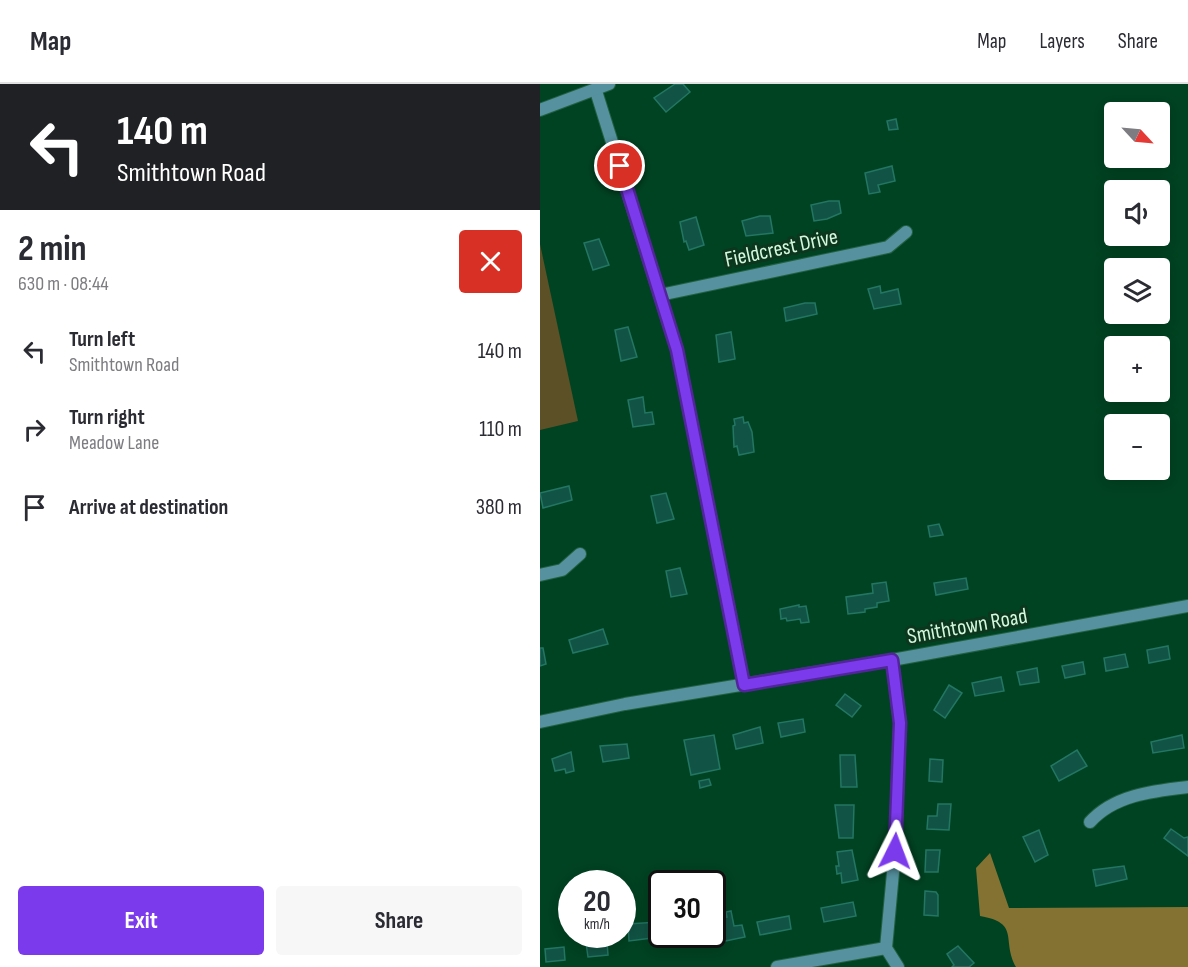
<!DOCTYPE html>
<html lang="en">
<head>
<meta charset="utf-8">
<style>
  body { margin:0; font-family:"Sofia Sans Condensed",sans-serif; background:#f7f7f7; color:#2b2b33; height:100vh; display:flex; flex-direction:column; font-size:22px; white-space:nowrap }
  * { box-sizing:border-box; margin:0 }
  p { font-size:20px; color:#7c7c81 }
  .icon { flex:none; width:33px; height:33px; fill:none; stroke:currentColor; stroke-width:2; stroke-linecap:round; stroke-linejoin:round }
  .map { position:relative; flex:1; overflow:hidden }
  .side { display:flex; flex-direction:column; background:#fff; width:540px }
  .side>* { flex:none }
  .hud { background:#202124; color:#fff; overflow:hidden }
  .needle { width:39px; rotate:116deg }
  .fabs { position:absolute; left:564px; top:18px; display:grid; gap:12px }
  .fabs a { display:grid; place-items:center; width:66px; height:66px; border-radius:6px; background:#fff; box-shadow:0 3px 15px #0003; font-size:30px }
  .speed { position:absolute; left:18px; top:786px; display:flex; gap:12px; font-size:30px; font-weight:700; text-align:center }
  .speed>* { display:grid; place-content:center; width:78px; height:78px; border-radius:50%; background:#fff; box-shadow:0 3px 15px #0003; line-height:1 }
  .speed small { font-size:15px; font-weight:400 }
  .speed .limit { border:3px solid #111; border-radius:9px; background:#fff; color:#111 }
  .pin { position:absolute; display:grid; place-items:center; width:51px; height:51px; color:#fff; margin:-26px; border:3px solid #fff; border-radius:50%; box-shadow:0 2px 6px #0007 }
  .me { position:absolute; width:66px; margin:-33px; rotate:3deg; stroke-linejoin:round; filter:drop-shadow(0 0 4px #0008) }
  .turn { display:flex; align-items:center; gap:21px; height:126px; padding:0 18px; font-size:27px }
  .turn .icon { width:78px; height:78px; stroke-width:2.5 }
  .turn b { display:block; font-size:42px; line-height:51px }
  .round { display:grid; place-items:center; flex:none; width:63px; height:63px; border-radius:6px; background:#f7f7f7 }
  .headline { display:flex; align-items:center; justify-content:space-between; height:102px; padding:0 18px }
  h1 { font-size:36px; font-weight:700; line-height:45px }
  .action { display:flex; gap:12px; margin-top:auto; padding:12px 18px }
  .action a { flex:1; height:69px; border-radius:6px; background:#7c3aed; color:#fff; font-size:24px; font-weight:700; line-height:69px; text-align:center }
  .action a+a { background:#f7f7f7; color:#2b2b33 }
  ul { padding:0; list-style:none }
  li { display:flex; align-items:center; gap:18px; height:78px; padding:0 18px }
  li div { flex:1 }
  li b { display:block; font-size:22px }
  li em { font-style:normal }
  header { display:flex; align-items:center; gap:36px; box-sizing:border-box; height:84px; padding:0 30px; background:#fff; border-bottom:2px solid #e1e1e2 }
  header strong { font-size:28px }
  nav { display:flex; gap:33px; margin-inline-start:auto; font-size:21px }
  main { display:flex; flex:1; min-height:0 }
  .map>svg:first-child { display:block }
  .green { fill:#5c5027 }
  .forest { fill:#847232 }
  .building { fill:#115445; stroke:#237663; stroke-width:1.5 }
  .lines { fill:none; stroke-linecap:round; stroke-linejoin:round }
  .minor-casing { stroke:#226040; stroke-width:14 }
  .minor { stroke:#55919f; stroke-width:12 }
  .route-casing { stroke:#51269a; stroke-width:15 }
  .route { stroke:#7c3aed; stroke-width:10 }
  .labels { text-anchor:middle; stroke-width:6; stroke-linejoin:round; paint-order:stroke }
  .street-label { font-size:22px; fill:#d3f8dd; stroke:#0c361e }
</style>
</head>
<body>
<header>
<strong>Map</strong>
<nav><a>Map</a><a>Layers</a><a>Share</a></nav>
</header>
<main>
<section class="side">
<div class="hud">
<div class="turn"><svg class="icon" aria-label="left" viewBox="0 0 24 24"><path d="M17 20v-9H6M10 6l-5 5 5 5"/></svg><div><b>140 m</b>Smithtown Road</div></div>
</div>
<div class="headline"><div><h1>2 min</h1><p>630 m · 08:44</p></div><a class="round" style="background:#d93025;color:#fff"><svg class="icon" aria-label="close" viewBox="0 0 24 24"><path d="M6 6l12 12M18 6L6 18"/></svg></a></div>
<ul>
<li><svg class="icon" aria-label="left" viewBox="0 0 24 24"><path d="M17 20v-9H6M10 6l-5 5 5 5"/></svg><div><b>Turn left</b><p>Smithtown Road</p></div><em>140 m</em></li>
<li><svg class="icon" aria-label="right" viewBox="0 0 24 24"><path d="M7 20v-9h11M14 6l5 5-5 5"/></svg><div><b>Turn right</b><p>Meadow Lane</p></div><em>110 m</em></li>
<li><svg class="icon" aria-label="arrive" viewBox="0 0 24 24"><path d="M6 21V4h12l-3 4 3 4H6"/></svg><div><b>Arrive at destination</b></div><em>380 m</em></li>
</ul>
<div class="action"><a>Exit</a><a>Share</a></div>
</section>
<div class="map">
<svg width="648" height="883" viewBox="0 0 648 883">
  <rect width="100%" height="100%" fill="#004322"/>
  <path class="green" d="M0,160L38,337L0,346Z"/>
  <path class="forest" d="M450,769L469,824L648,823V883H476C461,856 481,839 440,832L436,784Z"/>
  <g class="building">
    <path d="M135,0H143L150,8L126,28L114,14Z"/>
    <path d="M356,35L358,45L349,46L347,37Z"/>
    <path d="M352,82L355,97L338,101L340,108L329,110L325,89Z"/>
    <path d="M289,117H299L301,129L287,135L274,137L271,121Z"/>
    <path d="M220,132H230L233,149L206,152L202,137Z"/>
    <path d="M156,133L164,161L149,166L146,157L144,158L140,138Z"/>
    <path d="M59,155L69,181L53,186L44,159Z"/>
    <path d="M340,202L341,209L358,205L361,220L334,225L328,205Z"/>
    <path d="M265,219H275L277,230L246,237L244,224Z"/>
    <path d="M88,243L97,273L81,277L75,246Z"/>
    <path d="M191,248L195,275L179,278L176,251Z"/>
    <path d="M103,313L105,329L112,328L114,340L93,343L88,316Z"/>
    <path d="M203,333L204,339L208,338L212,348L214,368L199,371L197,362L194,363L193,342L195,341L194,335Z"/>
    <path d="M29,402L32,416L3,424L0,409Z"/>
    <path d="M126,409L134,435L117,439L111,412Z"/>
    <path d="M399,440L403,451L390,453L388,442Z"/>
    <path d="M140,484L147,510L131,513L126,487Z"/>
    <path d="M426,494L428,505L396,511L394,499Z"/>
    <path d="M346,498L349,517L337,519V523L325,525V528L308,530L306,513L333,509L332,500Z"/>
    <path d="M259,521V523L266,522L269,538L261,539L260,535L247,537L246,534L241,535L240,525Z"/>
    <path d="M63,545L68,560L33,569L29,556Z"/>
    <path d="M628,562L630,575L609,579L607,566Z"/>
    <path d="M0,564H3L6,580L0,582Z"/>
    <path d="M585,570L588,583L566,587L564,574Z"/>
    <path d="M543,578L545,590L525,594L522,582Z"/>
    <path d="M497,584L499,598L480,601L477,588Z"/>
    <path d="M461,593L464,607L435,612L432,599Z"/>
    <path d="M409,601L422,609L405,634L394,626Z"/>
    <path d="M305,610L321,622L312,633L296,621Z"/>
    <path d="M263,635L265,648L241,653L238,639Z"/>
    <path d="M220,643L223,659L196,665L193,651Z"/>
    <path d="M174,651L180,685L151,691L144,656Z"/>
    <path d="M642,651L644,664L613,669L611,658Z"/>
    <path d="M87,660L89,674L63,678L60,662Z"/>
    <path d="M537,666L547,682L519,697L511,682Z"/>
    <path d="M31,668L34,687L26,689L25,685L15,687L12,675Z"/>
    <path d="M300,671H315L317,703H301Z"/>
    <path d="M390,675L403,676L402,698L389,697Z"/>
    <path d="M169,695L171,701L160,704L159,697Z"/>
    <path d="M398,720H411L409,746L387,745L388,732H397Z"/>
    <path d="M295,721H314L313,754H299Z"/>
    <path d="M631,745L644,754L648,753V772L624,754Z"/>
    <path d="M499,746L508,771L495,778L483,753Z"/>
    <path d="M312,766L318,796L302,799L301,789L297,790L296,782H299L297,768Z"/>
    <path d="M386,766H400L398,788H385Z"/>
    <path d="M584,782L587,795L556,802L553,786Z"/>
    <path d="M385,807L396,808L398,811V832L384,831Z"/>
    <path d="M313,818L316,832L284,838L281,824Z"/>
    <path d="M191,827L194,842L202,841L205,853L185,857L180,834L187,833L186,828Z"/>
    <path d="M249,832L251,845L220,851L217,838Z"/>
    <path d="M118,838L120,853L89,857L88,840Z"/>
    <path d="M146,850H168L169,859L148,862Z"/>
    <path d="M67,857L68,871L48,873L46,859Z"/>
    <path d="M418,862L434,879L429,883H412L414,881L407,870Z"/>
    <path d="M24,863L25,876L6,878L5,865Z"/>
  </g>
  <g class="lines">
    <defs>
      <g id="minor">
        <path d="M56,7L137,266L204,601"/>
        <path d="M0,26L69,0"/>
        <path d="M120,211L348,163L366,148"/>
        <path d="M0,491L22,486L40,470"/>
        <path d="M352,576L360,639L355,767L346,864L358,883"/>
        <path d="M0,638L85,620L352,576L648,522"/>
        <path d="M550,738C574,711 613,707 648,703"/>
        <path d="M237,883L346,864"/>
      </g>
    </defs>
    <use href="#minor" class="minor-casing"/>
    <use href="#minor" class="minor"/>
  </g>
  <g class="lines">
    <defs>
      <path id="route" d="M80,82L137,266L204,601L352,576L360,639L355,767"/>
    </defs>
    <use href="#route" class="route-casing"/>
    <use href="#route" class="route"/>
  </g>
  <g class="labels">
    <g class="street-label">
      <text transform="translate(241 163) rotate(-12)" y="8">Fieldcrest Drive</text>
      <text transform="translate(427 541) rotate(-10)" y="8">Smithtown Road</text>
    </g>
  </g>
</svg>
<div class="fabs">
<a><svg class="needle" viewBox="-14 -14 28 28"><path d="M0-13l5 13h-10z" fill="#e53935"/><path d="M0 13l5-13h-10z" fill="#7c7c81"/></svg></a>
<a><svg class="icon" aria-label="sound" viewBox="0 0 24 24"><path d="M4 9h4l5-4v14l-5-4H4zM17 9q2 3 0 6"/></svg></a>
<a><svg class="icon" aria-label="layers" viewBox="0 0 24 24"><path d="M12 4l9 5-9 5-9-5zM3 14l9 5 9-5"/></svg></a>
<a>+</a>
<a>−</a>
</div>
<div class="speed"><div>20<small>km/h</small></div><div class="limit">30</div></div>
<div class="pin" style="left:80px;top:82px;background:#d93025"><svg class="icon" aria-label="arrive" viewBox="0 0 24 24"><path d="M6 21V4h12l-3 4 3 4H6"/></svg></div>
<svg class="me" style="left:355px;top:767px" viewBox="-20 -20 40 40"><path d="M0-17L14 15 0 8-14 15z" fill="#7c3aed" stroke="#fff" stroke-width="4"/></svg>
</div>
</main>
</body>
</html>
